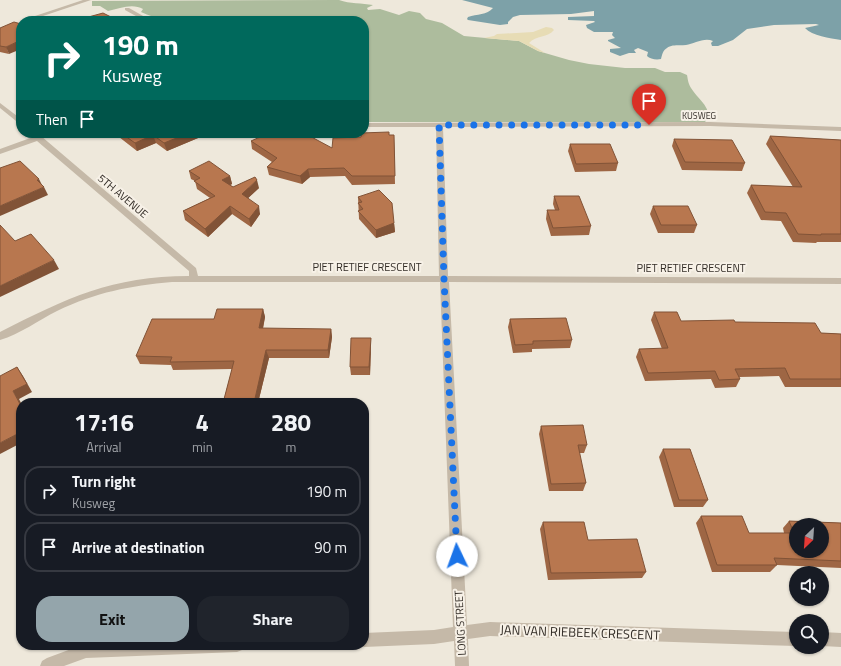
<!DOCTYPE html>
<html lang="en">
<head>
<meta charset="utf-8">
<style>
  body { margin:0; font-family:"Titillium Web",sans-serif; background:#20242c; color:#f1f3f6; height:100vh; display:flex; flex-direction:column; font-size:15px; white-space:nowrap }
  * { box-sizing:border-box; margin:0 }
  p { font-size:13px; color:#9ea1a6 }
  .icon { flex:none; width:22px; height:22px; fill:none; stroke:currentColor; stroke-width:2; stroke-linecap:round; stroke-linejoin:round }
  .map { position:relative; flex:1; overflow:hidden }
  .sheet { position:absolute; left:16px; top:398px; width:353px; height:252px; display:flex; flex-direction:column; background:#171b24; border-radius:16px; box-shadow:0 1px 3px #0004 }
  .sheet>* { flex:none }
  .hud { position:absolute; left:16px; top:16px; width:353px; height:122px; border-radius:16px; box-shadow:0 1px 3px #0004; background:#00695c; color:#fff; overflow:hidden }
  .needle { width:26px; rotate:205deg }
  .buttons { position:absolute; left:789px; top:518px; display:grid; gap:8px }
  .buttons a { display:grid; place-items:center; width:40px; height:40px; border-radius:50%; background:#171b24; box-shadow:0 1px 3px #0004; font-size:20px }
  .pin { position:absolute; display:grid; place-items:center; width:34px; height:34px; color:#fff; margin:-41px -17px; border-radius:50% 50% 50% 0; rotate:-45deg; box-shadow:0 0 4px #0007 }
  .pin .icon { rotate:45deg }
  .me { position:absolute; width:44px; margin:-22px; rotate:357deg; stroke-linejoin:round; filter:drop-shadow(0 0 3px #0008) }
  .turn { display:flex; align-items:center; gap:14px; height:84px; padding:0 20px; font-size:18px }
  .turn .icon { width:52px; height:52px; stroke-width:2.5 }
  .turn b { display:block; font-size:28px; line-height:34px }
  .then { display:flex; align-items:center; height:38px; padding:0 20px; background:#0003; gap:8px; font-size:15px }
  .eta { display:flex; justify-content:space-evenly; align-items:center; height:68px; text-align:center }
  .eta b { font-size:24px; font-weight:700; line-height:28px }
  .primary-button { display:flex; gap:8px; margin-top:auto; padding:8px 20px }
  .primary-button a { flex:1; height:46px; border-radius:16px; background:#94a5ab; color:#111; font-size:16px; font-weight:700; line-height:46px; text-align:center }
  .primary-button a+a { background:#20242c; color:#f1f3f6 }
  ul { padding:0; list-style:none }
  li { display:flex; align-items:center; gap:12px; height:50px; margin:0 8px 6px; padding:0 12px; border:2px solid #363941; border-radius:16px }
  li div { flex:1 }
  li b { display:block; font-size:15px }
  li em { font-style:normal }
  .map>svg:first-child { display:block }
  .green { fill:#adbc9d }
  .sand { fill:#e7dcb5 }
  .water { fill:#7da1a8 }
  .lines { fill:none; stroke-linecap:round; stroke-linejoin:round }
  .minor { fill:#c5b9a8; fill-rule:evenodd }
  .wall { fill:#9e6644 }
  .shaded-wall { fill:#815337 }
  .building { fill:#b8774f; stroke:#815337; fill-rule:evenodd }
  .route { stroke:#1a73e8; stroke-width:7; stroke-dasharray:0 12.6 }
  .labels { text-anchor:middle; stroke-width:4; stroke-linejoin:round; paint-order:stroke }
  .far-street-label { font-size:9px; fill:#332d27; stroke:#f7f1e7 }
  .street-label { font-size:11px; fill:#332d27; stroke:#f7f1e7 }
  .near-street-label { font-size:13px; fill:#332d27; stroke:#f7f1e7 }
</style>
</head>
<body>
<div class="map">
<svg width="841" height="666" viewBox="0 0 841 666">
  <rect width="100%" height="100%" fill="#eee8db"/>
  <path class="green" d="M339,0C350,4 362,3 373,5L367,8L368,10L380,9L399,15L409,11L420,13L426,19L442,23L464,36L519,41L538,51L569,60L589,64L625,68H655L665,72H680L687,75C688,80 688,83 691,88C697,98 708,104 709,117L705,122H364V21H163C156,17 149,16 141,12L143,9C133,3 120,8 108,11L100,6H92V1Z"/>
  <path class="sand" d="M546,27L552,28L554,30C548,38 536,35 529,43L545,53L538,51L519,41L484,38L494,36L497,34L533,32Z"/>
  <path class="water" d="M462,0H841V40C830,38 812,36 805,28L819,25L816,24L774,25L747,29L733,40L718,46H712L711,43L713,41C704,37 694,44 686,45C680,46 672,44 667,48C663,50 662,55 661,59C656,60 650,59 647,56L648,52L638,48L634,50L636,53H629L620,56L610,52V49L621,48L608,41V40L615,38L612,35L613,32H594L587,28L586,25L595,22L594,21L568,20V17L594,16V11L571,14L520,15L513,17L508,22V24L500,25L468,20L467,19L468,17C477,14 487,15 493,8Z"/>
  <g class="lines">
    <g class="minor">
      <path d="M83,0H91L28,21H20Z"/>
      <path d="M125,8H129L152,21H145L125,10Z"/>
      <path d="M0,103L21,119V125L0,108Z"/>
      <path d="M710,122L841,127V131L710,126L443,127L448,276L841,278V284L449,282L467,625L490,622L796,632V646L490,636L468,639L469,666H455L454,641L434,644L364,647L359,645H364V633L434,630L453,627L440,282H172C129,286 97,292 57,311C39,320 20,334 0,340V332C67,298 112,276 189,276V271L37,141L0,154V149L33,137L28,133H36L41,136L196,268L198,276H439L436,127H364V123Z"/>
      <path d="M822,632L841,633V647L822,646Z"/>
      <path d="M82,645H244L242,650L237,652L86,658L64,666H40L42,661L47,658Z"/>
    </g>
  </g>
  <g class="wall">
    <path d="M0,28L9,54L0,52Z"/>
    <path d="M118,133H210L167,151L156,143L137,151L119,137Z"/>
    <path d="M389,135H394L395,184L352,185L345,176L310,177L302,184L269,175L267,167L272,162L252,149L251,141L332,148L361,137Z"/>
    <path d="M770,136L841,140V242H817L816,243L793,242L781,221L761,220L747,193L751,185L793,187L766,144Z"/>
    <path d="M674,139L745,163L742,171L682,170L672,146Z"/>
    <path d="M570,144L618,163L616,171L575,172L568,151Z"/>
    <path d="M189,171L230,176L232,184L230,185L233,187L259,188L248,198L260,214L251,227L232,214L208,237L185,220L183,211L210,198L197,189L195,181L191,179Z"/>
    <path d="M554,196L591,226L589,235L551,236L546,219L547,210H555L553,204Z"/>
    <path d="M358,197L394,223L395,232L376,238L359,219Z"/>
    <path d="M653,206L697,225L694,233H658L650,214Z"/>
    <path d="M263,309L265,317L263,329H331L332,337L329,358H269L258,403H223L232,369L173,370L171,365L140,364L136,356L214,319Z"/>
    <path d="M654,312L681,321L735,322L821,333L841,334V387H785L779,376L739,377L740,379L736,387L715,388L711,379L645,381L636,357L639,349H662L651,320Z"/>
    <path d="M510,319L572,340L570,348L532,349V352L513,353L508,327Z"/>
    <path d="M371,346L370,375H351L350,367Z"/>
    <path d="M541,426L587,445L584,453H579L586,483L583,491H549L539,434Z"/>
    <path d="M663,449L708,500L703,507H674L659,457Z"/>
    <path d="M701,516L749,533H784L783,528L789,521L841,523V568L777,565L770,572H712L696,523Z"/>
    <path d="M543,522L588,540L646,572L642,578L548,580L540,529Z"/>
  </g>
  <g class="shaded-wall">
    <path d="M21,40V49L9,54L6,47Z"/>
    <path d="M189,133H210L167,151L164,143Z"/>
    <path d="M153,135L156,143L137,151L135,143Z"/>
    <path d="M308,169L310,177L302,184L300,176Z"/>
    <path d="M230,176L232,184L224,188L222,180Z"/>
    <path d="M39,179L43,187L37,180Z"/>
    <path d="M257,180L259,188L244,202L242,194Z"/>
    <path d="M44,187L48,195L0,216V206Z"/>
    <path d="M230,206L232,214L208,237L205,229Z"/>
    <path d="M259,206L260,214L251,227L249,219Z"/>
    <path d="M394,223L395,232L376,238V230Z"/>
    <path d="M54,260L59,269L0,297V286Z"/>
    <path d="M263,309L265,317L261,337L259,328Z"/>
    <path d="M331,329L332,337L329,358L328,350Z"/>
    <path d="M371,338V346L370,375L369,367Z"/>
    <path d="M266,350L269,358L258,403H254Z"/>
    <path d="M17,367L23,376L32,392L19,399L21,403V406L13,391Z"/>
    <path d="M21,432V443L0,454V443Z"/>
    <path d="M366,540V547L364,575V557Z"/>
  </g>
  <g class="building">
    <path d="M103,13L119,21H74Z"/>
    <path d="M14,22L21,24V40L6,47L0,46V28Z"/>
    <path d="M389,132V135H394L395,176H352L344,168L308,169L300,176L267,167L277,158L251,141L269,133H304L332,148L333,138L361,137V133Z"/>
    <path d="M121,133H189L164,143L153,135L135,143Z"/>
    <path d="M770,136L841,140V234H821V235L798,234L786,213L765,212L751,185L802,187Z"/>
    <path d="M674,139L732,140L745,163L685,162Z"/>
    <path d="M570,144H610L618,163L576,164Z"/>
    <path d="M20,161L39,179L37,180L44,187L0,206V168Z"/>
    <path d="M209,161L230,176L222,180L233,187L255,177L257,180L242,194L259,206L249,219L230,206L205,229L183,211L215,196L194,181L200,178L189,171Z"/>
    <path d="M379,190L392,203L394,223L376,230L358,211L363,209L358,203L362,202L358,197Z"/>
    <path d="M554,196H579L591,226L553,228L547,210H559Z"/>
    <path d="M653,206H688L697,225H661Z"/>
    <path d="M0,225L15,241L31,234L54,260L0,286Z"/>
    <path d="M217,309H263L259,328L331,329L328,350H266L254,403H223L234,361L170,362L172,357L136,356L152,319H214Z"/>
    <path d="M654,312H677L681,321L734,320L735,322L815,323L821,333L841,334V379H790L785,368L735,369L740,379L719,380L715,371L648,373L639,349L668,348Z"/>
    <path d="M566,318L572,340L533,341V344L515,345L510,319Z"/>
    <path d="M351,338H371L369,367H350Z"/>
    <path d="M17,367L27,384L13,391L21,406V432L0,443V376Z"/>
    <path d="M583,425L587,445H578L586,483L551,484L541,426Z"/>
    <path d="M663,449H690L708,500H679Z"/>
    <path d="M701,516H742L749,533H794L789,521L841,523V561L774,558L777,565H717ZM796,525H822V551H796Z"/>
    <path d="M543,522H584L588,540L637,539L646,572L551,573Z"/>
    <path d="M364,540H366L364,557Z"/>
  </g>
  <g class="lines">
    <path class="route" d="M457,556L444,279L439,125H649"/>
  </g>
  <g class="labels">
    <g class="far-street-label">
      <text x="699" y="119">KUSWEG</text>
    </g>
    <g class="street-label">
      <text transform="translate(123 196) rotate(40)" y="4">5TH AVENUE</text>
      <text x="367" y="271">PIET RETIEF CRESCENT</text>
      <text x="691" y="272">PIET RETIEF CRESCENT</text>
      <text transform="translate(460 623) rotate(-93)" y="4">LONG STREET</text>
    </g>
    <g class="near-street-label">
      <text transform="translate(580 632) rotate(2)" y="5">JAN VAN RIEBEEK CRESCENT</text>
    </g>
  </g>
</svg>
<div class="buttons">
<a><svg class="needle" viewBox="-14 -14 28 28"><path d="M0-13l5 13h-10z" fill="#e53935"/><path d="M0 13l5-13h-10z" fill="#9ea1a6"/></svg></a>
<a><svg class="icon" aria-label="sound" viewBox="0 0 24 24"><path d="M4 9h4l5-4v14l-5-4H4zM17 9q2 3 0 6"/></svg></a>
<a><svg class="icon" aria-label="search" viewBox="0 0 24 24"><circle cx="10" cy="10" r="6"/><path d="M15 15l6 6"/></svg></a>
</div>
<div class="pin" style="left:649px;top:125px;background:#d93025"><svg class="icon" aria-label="arrive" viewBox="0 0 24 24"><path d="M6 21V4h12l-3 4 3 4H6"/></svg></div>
<svg class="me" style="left:457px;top:556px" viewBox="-20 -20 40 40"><circle r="19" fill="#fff"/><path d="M0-13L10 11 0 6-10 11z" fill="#1a73e8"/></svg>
<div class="hud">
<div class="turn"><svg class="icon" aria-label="right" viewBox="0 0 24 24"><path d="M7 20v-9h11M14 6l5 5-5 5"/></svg><div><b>190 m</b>Kusweg</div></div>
<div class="then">Then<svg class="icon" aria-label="arrive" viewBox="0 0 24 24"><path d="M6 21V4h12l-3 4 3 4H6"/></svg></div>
</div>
<section class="sheet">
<div class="eta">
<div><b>17:16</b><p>Arrival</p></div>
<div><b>4</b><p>min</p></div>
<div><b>280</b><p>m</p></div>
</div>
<ul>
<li><svg class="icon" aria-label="right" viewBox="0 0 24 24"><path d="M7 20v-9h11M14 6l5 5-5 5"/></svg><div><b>Turn right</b><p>Kusweg</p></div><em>190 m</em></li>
<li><svg class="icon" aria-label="arrive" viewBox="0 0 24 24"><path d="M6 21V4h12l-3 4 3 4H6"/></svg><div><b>Arrive at destination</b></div><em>90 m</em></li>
</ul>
<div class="primary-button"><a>Exit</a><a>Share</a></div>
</section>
</div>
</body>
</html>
